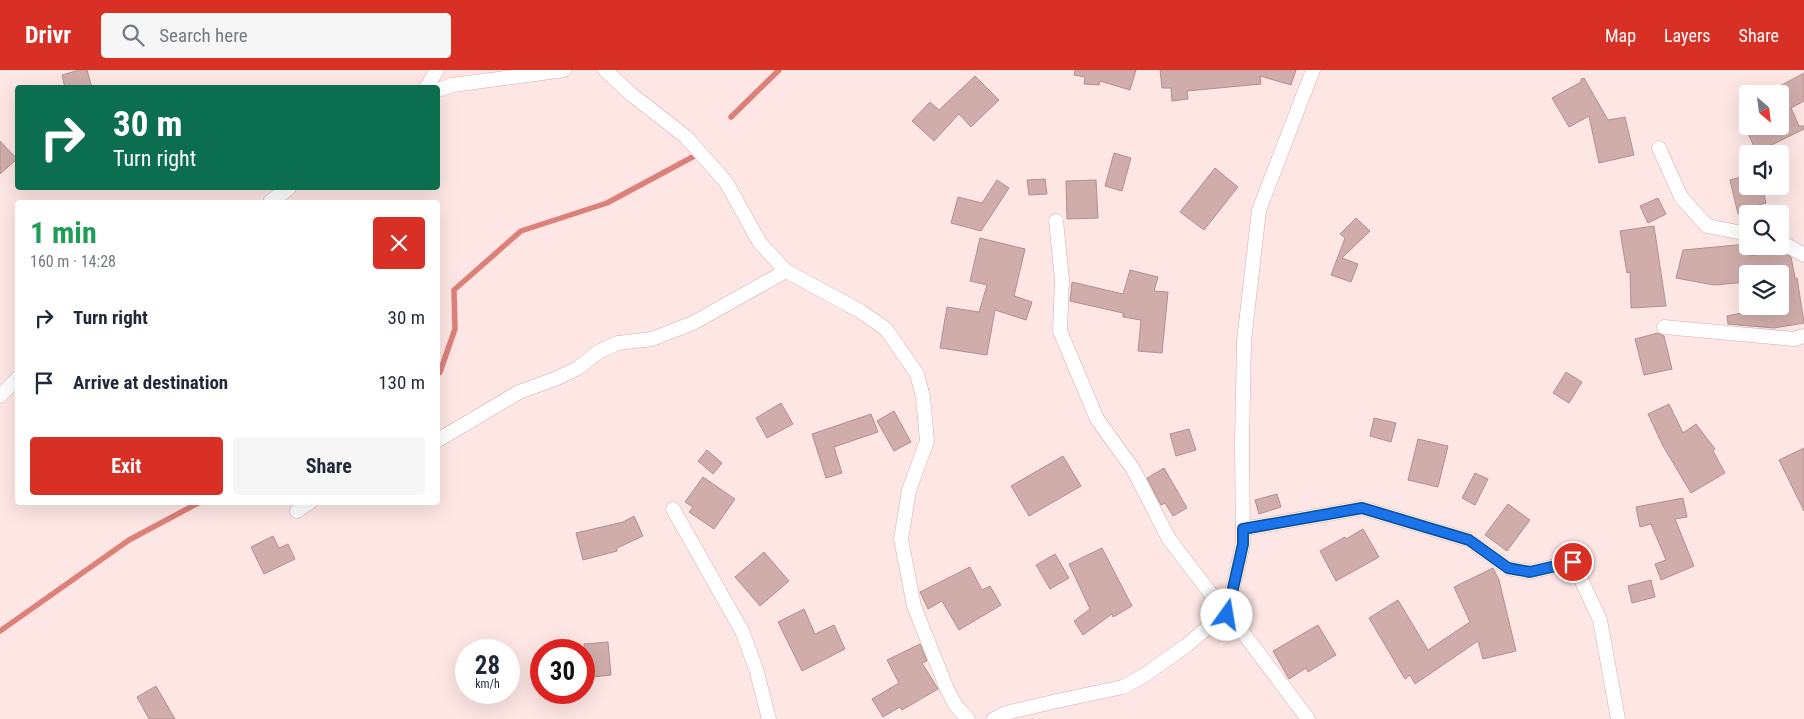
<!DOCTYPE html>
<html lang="en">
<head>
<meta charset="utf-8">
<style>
  body { margin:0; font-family:"Roboto Condensed",sans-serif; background:#f6f6f7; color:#1f2937; height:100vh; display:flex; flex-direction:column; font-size:19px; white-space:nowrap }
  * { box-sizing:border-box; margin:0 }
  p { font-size:16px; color:#747a83 }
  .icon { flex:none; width:28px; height:28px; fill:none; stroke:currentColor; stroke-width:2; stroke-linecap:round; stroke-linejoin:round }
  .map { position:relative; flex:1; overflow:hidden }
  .side { position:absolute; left:15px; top:130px; width:425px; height:305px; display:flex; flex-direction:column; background:#fff; border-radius:5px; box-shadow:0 5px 20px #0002 }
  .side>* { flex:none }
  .hud { position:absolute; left:15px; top:15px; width:425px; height:105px; border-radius:5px; box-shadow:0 5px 20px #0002; background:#0b6e4f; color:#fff; overflow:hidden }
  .needle { width:32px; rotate:152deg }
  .tools { position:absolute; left:1739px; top:15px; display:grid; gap:10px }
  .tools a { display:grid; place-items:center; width:50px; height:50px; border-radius:5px; background:#fff; box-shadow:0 5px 20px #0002; font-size:25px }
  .speed { position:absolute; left:455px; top:569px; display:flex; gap:10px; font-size:25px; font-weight:700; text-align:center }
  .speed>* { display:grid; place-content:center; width:65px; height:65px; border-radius:50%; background:#fff; box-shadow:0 5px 20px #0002; line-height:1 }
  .speed small { font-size:12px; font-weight:400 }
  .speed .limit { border:8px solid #d22; background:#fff; color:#111 }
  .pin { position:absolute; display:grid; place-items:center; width:42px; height:42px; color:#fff; margin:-21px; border:2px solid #fff; border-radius:50%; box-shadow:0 1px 5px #0007 }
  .me { position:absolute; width:55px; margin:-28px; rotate:13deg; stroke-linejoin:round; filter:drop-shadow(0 0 4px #0008) }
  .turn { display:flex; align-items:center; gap:18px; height:105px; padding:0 15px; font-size:22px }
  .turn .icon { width:65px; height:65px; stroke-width:2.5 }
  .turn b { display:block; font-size:35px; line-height:42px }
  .round { display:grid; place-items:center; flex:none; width:52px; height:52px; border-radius:5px; background:#f6f6f7 }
  .headline { display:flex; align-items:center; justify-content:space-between; height:85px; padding:0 15px }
  h1 { font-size:30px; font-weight:700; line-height:38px; color:#1e9e55 }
  .cta { display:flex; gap:10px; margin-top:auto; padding:10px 15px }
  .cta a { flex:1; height:58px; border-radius:5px; background:#d93025; color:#fff; font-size:20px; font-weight:700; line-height:58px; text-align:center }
  .cta a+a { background:#f6f6f7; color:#1f2937 }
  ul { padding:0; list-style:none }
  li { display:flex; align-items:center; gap:15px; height:65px; padding:0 15px }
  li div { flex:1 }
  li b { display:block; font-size:19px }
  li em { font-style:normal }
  header { display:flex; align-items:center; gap:30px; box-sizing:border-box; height:70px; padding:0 25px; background:#d93025; color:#fff }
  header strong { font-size:24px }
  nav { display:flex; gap:28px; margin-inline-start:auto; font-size:18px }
  .search { width:350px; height:45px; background:#f6f6f7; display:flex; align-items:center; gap:12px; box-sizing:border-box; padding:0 18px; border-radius:5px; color:#747a83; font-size:19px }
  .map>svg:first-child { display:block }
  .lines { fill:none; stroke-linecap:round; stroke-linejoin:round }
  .stream { stroke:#dd807a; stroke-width:5.5 }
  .building { fill:#d0adaa; stroke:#b2908d }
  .minor-casing { stroke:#d2afac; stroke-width:15 }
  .minor { stroke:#fff; stroke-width:14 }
  .route-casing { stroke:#114b97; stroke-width:12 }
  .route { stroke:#1a73e8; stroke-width:9 }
</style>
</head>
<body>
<header>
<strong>Drivr</strong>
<div class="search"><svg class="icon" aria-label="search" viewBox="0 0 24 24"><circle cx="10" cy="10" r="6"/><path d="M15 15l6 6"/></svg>Search here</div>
<nav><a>Map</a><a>Layers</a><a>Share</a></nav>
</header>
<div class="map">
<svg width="1804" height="649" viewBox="0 0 1804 649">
  <rect width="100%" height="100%" fill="#fde6e4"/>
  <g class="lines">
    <g class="stream">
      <path d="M731,47L779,0"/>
      <path d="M438,304L440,302L455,259L454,220L521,161L607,133L700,83"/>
      <path d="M0,561L129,470L200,432"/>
    </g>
  </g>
  <g class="building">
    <path d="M79,0H87L92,18H65L62,5Z"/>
    <path d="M1075,0H1136L1130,20L1100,11L1099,15L1084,14L1085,7L1074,5Z"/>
    <path d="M1160,0H1296L1291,15L1260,6L1261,14L1187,21L1188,29L1172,31L1171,18H1162Z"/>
    <path d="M1804,3V31L1791,38L1799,56H1804V59L1757,82L1744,56H1780V16Z"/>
    <path d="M975,6L999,30L971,57L959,44L934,71L912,51L930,32L939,40Z"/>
    <path d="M1584,8L1608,50L1625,47L1634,85L1599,93L1589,46L1569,57L1552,28L1581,12V9Z"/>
    <path d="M0,71L17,89L0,104Z"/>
    <path d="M1114,83L1131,88L1122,121L1105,116Z"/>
    <path d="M1215,98L1238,117L1204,160L1180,142Z"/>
    <path d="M1748,105V116H1762L1766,133L1755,136L1757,144H1738L1730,110Z"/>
    <path d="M1045,109L1047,124L1029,125L1027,110Z"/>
    <path d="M997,110L1009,118L981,161L951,153L958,127L982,133Z"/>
    <path d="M1096,110L1098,148L1067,149L1066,111Z"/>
    <path d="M1658,128L1666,144L1648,153L1640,136Z"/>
    <path d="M1356,148L1370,161L1342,188L1358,194L1351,212L1331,205L1345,168L1340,164Z"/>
    <path d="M1654,156L1666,236L1631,238L1630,202L1627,203L1620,161Z"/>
    <path d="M980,168L1025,179L1014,226L1032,232L1026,250L995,240L987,285L940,278L947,237L979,242L987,215L970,211Z"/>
    <path d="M1748,174L1750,186L1778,180L1791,187L1795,208H1797L1804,253L1774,258L1728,254L1727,246L1751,241L1750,239L1761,238L1760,236H1780V204H1748V212L1714,215L1676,208L1683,180Z"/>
    <path d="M1130,200L1158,207L1154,221L1168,222L1162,283L1138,281L1141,250L1123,247V243L1070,231L1072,212L1123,224Z"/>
    <path d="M1658,263L1664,266L1672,299L1644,305L1635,269Z"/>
    <path d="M1566,302L1582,312L1569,333L1553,323Z"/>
    <path d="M781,333L793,354L767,368L756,348Z"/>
    <path d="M1669,334L1683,363L1696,354L1715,379L1713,381L1725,403L1691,423L1663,376L1648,344Z"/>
    <path d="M894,341L911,372L894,381L877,351Z"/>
    <path d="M871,344L878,362L834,377L842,403L826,408L812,364Z"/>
    <path d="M1374,348L1396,353L1391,372L1370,366Z"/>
    <path d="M1189,359L1196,380L1176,386L1170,364Z"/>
    <path d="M1418,369L1448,376L1438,417L1408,410Z"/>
    <path d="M1804,378V441L1779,390Z"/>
    <path d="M707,380L722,393L713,404L698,391Z"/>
    <path d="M1063,386L1081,416L1029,446L1011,416Z"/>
    <path d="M1164,398L1187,438L1173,446L1165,433L1161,435L1147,408Z"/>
    <path d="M1475,403L1488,409L1475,435L1462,428Z"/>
    <path d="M703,407L735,429L714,459L689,442L693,437L685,432Z"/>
    <path d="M1277,424L1281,437L1259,444L1255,430Z"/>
    <path d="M1683,428L1687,447L1675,449L1694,496L1661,510L1655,494L1666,490L1651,454L1640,457L1636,437Z"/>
    <path d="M1508,434L1530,450L1507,481L1485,465Z"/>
    <path d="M634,446L643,466L617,478V481L583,490L576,463L623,452Z"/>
    <path d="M1363,459L1379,487L1336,511L1320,481L1345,467L1346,469Z"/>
    <path d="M273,466L279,478L288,474L295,489L264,504L251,477Z"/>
    <path d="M1102,478L1132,536L1113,547L1112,544L1083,565L1074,551L1090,539L1069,494Z"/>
    <path d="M764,482L789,511L760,536L735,507Z"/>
    <path d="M1055,484L1069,508L1050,519L1036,495Z"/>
    <path d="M970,497L982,520L990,516L1001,535L959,560L942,531L928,539L920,522Z"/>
    <path d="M1493,498L1499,510L1516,581L1483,589L1478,571L1415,614L1410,605L1405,609L1369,548L1398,530L1428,580L1470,552L1454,517Z"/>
    <path d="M1651,510L1655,527L1632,533L1628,516Z"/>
    <path d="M804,539L815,564L834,555L845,579L802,601L778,552Z"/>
    <path d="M1318,555L1336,585L1308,602L1306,598L1289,609L1273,581Z"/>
    <path d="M608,572L611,605L584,608V574Z"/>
    <path d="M920,574L927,591L922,593L938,619L902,640L900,637L883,647L872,629L899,613L887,590Z"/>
    <path d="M156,616L175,649H149L137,627Z"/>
  </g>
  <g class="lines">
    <defs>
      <g id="minor">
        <path d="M605,0L631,24L686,67L726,112L760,173L786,201L860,241L886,259L917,304L923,327L927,371L909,420L901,469L914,536L947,619L956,636L968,649"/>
        <path d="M426,18L437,0"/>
        <path d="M438,20L453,15L564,0"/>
        <path d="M1659,78L1681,127L1707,156L1748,164"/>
        <path d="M270,132L289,118"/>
        <path d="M1056,151L1062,209L1060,261L1097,349L1133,399L1169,469L1227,545"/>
        <path d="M1780,171L1804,185"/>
        <path d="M1664,257L1794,269L1804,266"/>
        <path d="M0,326L18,308"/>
        <path d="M438,370L519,322L555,309L578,298L598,282L618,273L652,269L693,253L786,201"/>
        <path d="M673,439L742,561L756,599L769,649"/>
        <path d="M297,441L310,432"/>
        <path d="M1243,459L1362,438L1469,470L1508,498L1530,502L1573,492L1600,550L1618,649"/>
        <path d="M1227,545L1243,473L1242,373L1244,271L1259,140L1313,0"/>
        <path d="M994,649L1006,643L1057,631L1123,617L1145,605L1187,575L1220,547L1227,545L1232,548L1308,649"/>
      </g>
    </defs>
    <use href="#minor" class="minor-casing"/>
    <use href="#minor" class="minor"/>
  </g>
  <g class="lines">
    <defs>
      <path id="route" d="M1227,545L1243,474V459L1362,438L1469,470L1508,498L1530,502L1573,492"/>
    </defs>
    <use href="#route" class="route-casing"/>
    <use href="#route" class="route"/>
  </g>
</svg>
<div class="tools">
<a><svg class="needle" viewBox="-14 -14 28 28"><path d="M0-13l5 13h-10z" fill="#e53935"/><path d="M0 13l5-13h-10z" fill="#747a83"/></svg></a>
<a><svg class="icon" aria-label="sound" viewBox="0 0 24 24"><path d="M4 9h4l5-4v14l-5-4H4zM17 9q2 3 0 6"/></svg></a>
<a><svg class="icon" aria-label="search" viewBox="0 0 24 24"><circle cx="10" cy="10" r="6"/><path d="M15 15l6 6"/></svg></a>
<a><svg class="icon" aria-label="layers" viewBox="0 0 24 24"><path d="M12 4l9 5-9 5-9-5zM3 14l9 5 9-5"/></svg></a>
</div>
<div class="speed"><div>28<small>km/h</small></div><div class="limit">30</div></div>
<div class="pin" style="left:1573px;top:492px;background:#d93025"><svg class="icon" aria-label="arrive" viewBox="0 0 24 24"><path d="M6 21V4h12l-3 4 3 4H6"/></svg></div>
<svg class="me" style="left:1227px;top:545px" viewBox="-20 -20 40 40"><circle r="19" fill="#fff"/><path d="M0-13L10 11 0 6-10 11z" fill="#1a73e8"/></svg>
<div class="hud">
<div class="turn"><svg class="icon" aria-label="right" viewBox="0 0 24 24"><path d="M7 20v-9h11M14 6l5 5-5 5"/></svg><div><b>30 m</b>Turn right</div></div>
</div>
<section class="side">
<div class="headline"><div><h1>1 min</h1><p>160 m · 14:28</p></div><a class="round" style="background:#d93025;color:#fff"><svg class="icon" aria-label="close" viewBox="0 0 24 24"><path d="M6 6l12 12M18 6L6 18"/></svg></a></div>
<ul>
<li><svg class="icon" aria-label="right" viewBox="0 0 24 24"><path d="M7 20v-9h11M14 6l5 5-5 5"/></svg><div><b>Turn right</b></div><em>30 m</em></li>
<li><svg class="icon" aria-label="arrive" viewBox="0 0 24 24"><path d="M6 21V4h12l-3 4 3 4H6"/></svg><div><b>Arrive at destination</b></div><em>130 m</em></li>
</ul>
<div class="cta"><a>Exit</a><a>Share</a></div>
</section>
</div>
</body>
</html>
